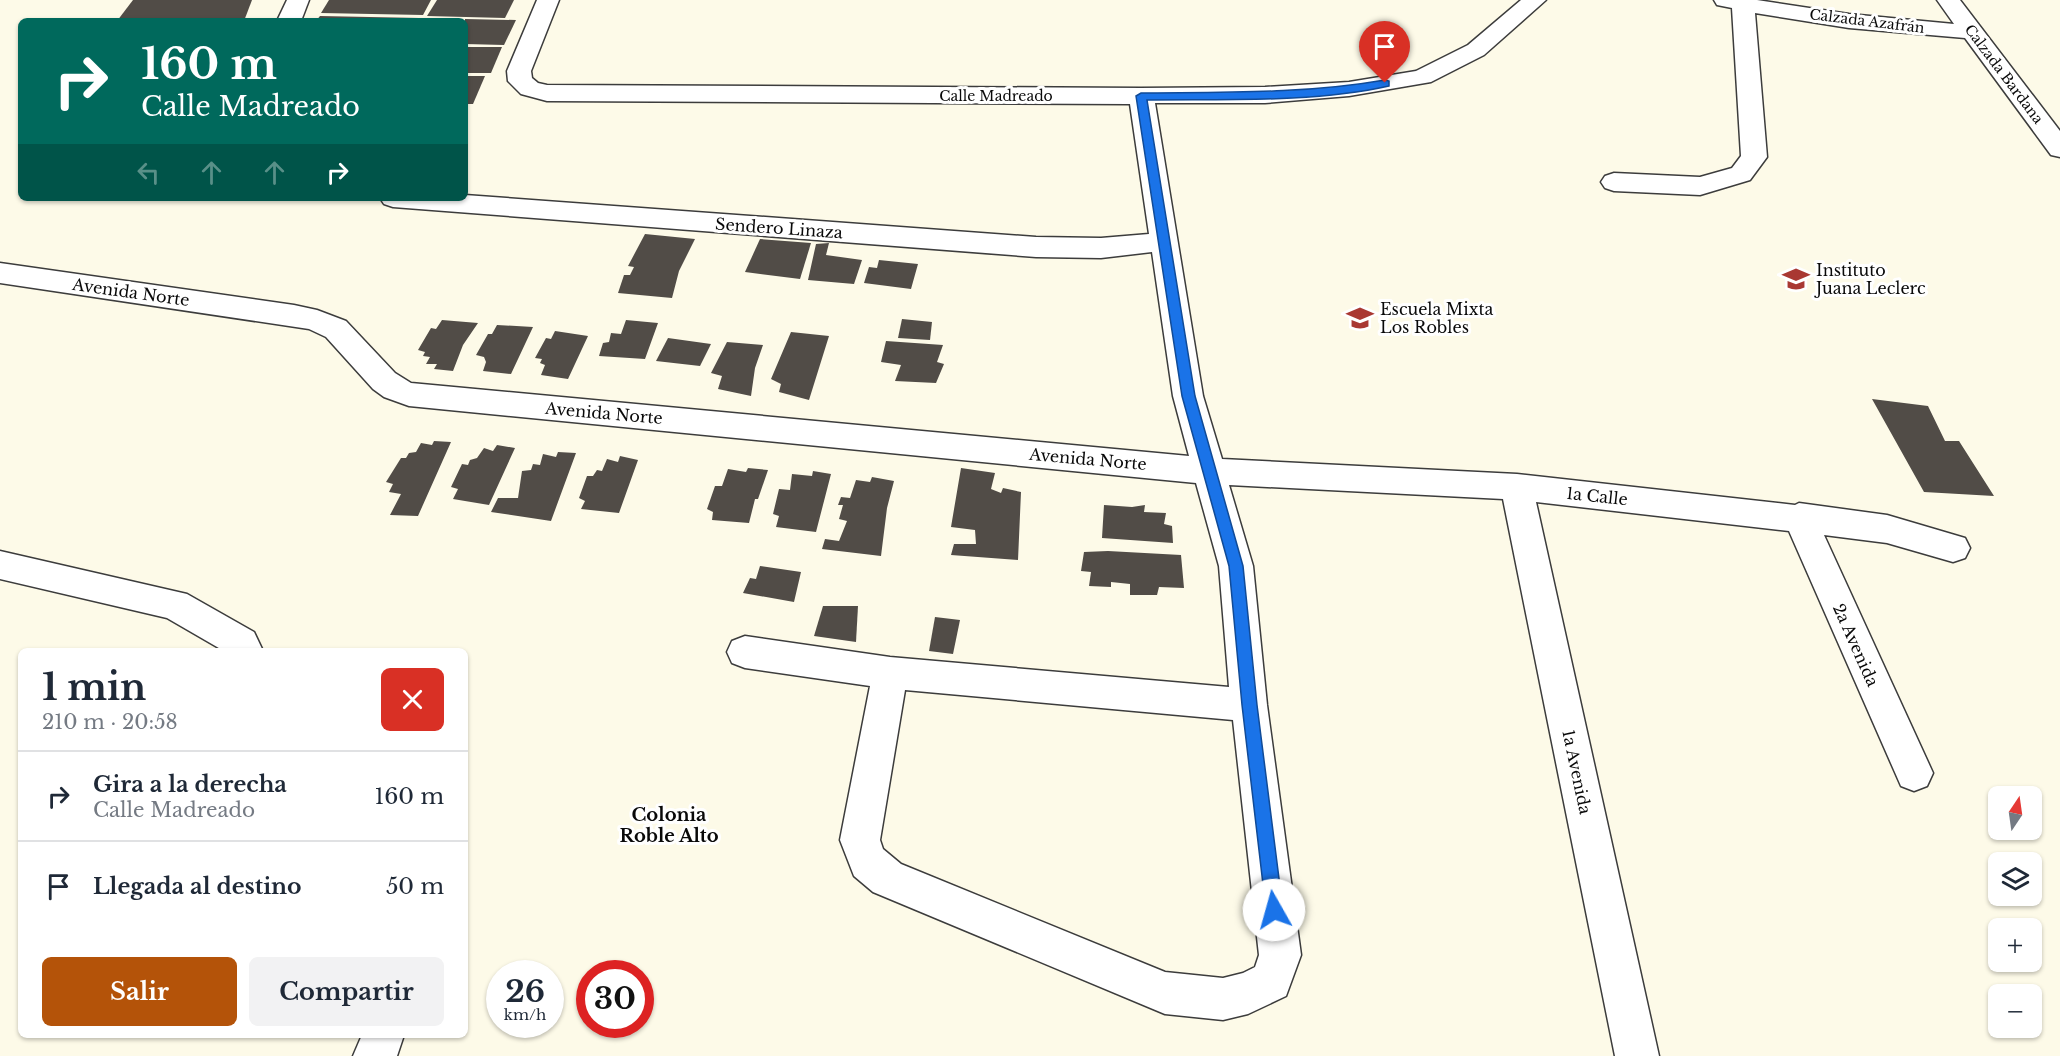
<!DOCTYPE html>
<html lang="es">
<head>
<meta charset="utf-8">
<style>
  body { margin:0; font-family:"Libre Baskerville",serif; background:#f2f2f3; color:#1f2937; height:100vh; display:flex; flex-direction:column; font-size:22px; white-space:nowrap }
  * { box-sizing:border-box; margin:0 }
  p { font-size:20px; color:#747a83 }
  .icon { flex:none; width:33px; height:33px; fill:none; stroke:currentColor; stroke-width:2; stroke-linecap:round; stroke-linejoin:round }
  .map { position:relative; flex:1; overflow:hidden }
  .drawer { position:absolute; left:18px; top:648px; width:450px; height:390px; display:flex; flex-direction:column; background:#fff; border-radius:9px; box-shadow:0 2px 4px #0004 }
  .drawer>* { flex:none }
  .banner { position:absolute; left:18px; top:18px; width:450px; height:183px; border-radius:9px; box-shadow:0 2px 4px #0004; background:#00695c; color:#fff; overflow:hidden }
  .needle { width:39px; rotate:13deg }
  .fabs { position:absolute; left:1988px; top:786px; display:grid; gap:12px }
  .fabs a { display:grid; place-items:center; width:54px; height:54px; border-radius:9px; background:#fff; box-shadow:0 2px 4px #0004; font-size:30px }
  .speed { position:absolute; left:486px; top:960px; display:flex; gap:12px; font-size:30px; font-weight:700; text-align:center }
  .speed>* { display:grid; place-content:center; width:78px; height:78px; border-radius:50%; background:#fff; box-shadow:0 2px 4px #0004; line-height:1 }
  .speed small { font-size:15px; font-weight:400 }
  .speed .limit { border:9px solid #d22; background:#fff; color:#111 }
  .pin { position:absolute; display:grid; place-items:center; width:51px; height:51px; color:#fff; margin:-62px -26px; border-radius:50% 50% 50% 0; rotate:-45deg; box-shadow:0 0 6px #0007 }
  .pin .icon { rotate:45deg }
  .me { position:absolute; width:66px; margin:-33px; rotate:353deg; stroke-linejoin:round; filter:drop-shadow(0 0 4px #0008) }
  .turn { display:flex; align-items:center; gap:21px; height:126px; padding:0 24px; font-size:27px }
  .turn .icon { width:78px; height:78px; stroke-width:2.5 }
  .turn b { display:block; font-size:42px; line-height:51px }
  .lanes { display:flex; align-items:center; height:57px; padding:0 24px; background:#0003; justify-content:center; gap:30px; direction:ltr }
  .lanes .off { opacity:.35 }
  .round { display:grid; place-items:center; flex:none; width:63px; height:63px; border-radius:9px; background:#f2f2f3 }
  .head { display:flex; align-items:center; justify-content:space-between; height:102px; padding:0 24px }
  h1 { font-size:36px; font-weight:700; line-height:45px }
  .cta { display:flex; gap:12px; margin-top:auto; padding:12px 24px }
  .cta a { flex:1; height:69px; border-radius:9px; background:#b45309; color:#fff; font-size:24px; font-weight:700; line-height:69px; text-align:center }
  .cta a+a { background:#f2f2f3; color:#1f2937 }
  ul { padding:0; list-style:none }
  li { display:flex; align-items:center; gap:18px; height:90px; padding:0 24px; border-top:2px solid #e0e1e3 }
  li div { flex:1 }
  li b { display:block; font-size:22px }
  li em { font-style:normal }
  .map>svg:first-child { display:block }
  .building { fill:#514c47 }
  .lines { fill:none; stroke-linecap:round; stroke-linejoin:round }
  .minor-casing { stroke:#3c3c3c; stroke-width:3 }
  .minor { fill:#fff; fill-rule:evenodd }
  .route { fill:#1a73e8; stroke:#114b97; stroke-width:1.5 }
  .labels { text-anchor:middle; stroke-width:6; stroke-linejoin:round; paint-order:stroke }
  .far-street-label { font-size:14px; fill:#090909; stroke:#fff }
  .street-label { font-size:16px; fill:#090909; stroke:#fff }
  .poi-label { font-size:16px; fill:#090909; stroke:#fff; text-anchor:start }
  .neighbourhood-label { font-size:18px; font-weight:bold; fill:#090909; stroke:#fff }
</style>
</head>
<body>
<div class="map">
<svg width="2060" height="1056" viewBox="0 0 2060 1056">
  <rect width="100%" height="100%" fill="#fdfae8"/>
  <g class="building">
    <path d="M133,0H252L244,21H117Z"/>
    <path d="M329,0H431L423,15L321,13Z"/>
    <path d="M437,0H514L505,18L427,16Z"/>
    <path d="M320,16L419,18L417,21H316Z"/>
    <path d="M465,19L516,20L504,45L465,44Z"/>
    <path d="M465,47H502L491,73H465Z"/>
    <path d="M465,76H485L473,104H465Z"/>
    <path d="M645,234L695,239L679,271L672,298L618,293L624,275H630L634,267L628,266Z"/>
    <path d="M760,239L811,243L800,279L745,272Z"/>
    <path d="M829,243L826,255L862,260L854,284L808,280L816,244Z"/>
    <path d="M879,260L918,264L911,289L864,283L869,267L877,268Z"/>
    <path d="M902,319L932,322L930,340L898,338Z"/>
    <path d="M442,320L478,323L463,345L453,371L434,369L437,364H426L430,357L423,356L425,352L418,350L431,328L436,329Z"/>
    <path d="M626,320L658,323L645,359L599,356L603,343L609,342L611,333L621,334Z"/>
    <path d="M497,325L533,327L511,374L483,371L486,362L484,357L476,355L488,334H492Z"/>
    <path d="M555,331L588,336L568,379L541,375L545,365L540,363L542,359L535,358L546,338L551,339Z"/>
    <path d="M791,332L829,336L809,400L779,392L781,384L771,379Z"/>
    <path d="M668,338L711,344L700,366L656,361Z"/>
    <path d="M886,341L943,345L937,362L944,364L936,383L895,381L901,365L881,362Z"/>
    <path d="M727,342L763,345L755,368L751,396L718,389L722,376L711,373Z"/>
    <path d="M1872,399L1928,406L1945,441H1959L1994,496L1924,492Z"/>
    <path d="M434,441L451,442L418,516L390,515L401,494L389,492L393,484L386,482L401,458H406L409,453L416,452L421,443L432,445Z"/>
    <path d="M497,445L515,448L489,505L453,499L458,489L451,487L462,464L468,465L470,460L477,458L484,448L493,451Z"/>
    <path d="M558,452L576,453L551,521L491,512L498,498H518L522,471L531,470L533,464L540,465L543,454L556,457Z"/>
    <path d="M620,456L638,460L619,513L581,509L585,501L579,498L587,476H593L597,470L602,471L607,459L618,462Z"/>
    <path d="M748,468L768,470L758,499H755L749,523L712,520L713,512L707,509L715,486H722L728,469L746,472Z"/>
    <path d="M961,468L995,473L991,489L1001,493L1003,488L1021,492L1018,560L951,555L954,544H976L975,530L951,527Z"/>
    <path d="M813,471L831,474L816,532L776,527L779,516L773,514L779,489L790,490L792,474L812,476Z"/>
    <path d="M872,477L894,481L887,508L881,556L822,549L825,539L839,541L847,521L839,519L843,505H838L841,497L850,498L856,480L870,482Z"/>
    <path d="M1104,505L1132,507L1145,505L1144,512L1166,513L1164,524L1172,526L1173,543L1102,538Z"/>
    <path d="M1108,551L1181,555L1184,588L1159,587L1157,595H1130V584L1111,582V587L1089,586L1091,572L1081,571L1084,552Z"/>
    <path d="M760,566L801,572L794,602L743,593L750,578L756,579Z"/>
    <path d="M823,606H858L856,642L814,636Z"/>
    <path d="M935,617L960,620L953,654L929,651Z"/>
  </g>
  <g class="lines">
    <defs>
      <g id="minor">
        <path d="M287,0H309L301,21H277Z"/>
        <path d="M537,0H559L531,71L532,78L538,83L547,85L1141,88L1265,87L1349,82L1416,71L1468,45L1521,0H1546L1484,55L1431,82L1349,96L1265,103H1155L1203,396L1222,459L1517,474L1795,505L1799,503L1887,515L1965,538L1970,548L1965,558L1953,562L1887,543L1824,535L1933,773L1927,786L1914,791L1901,786L1789,531L1536,502L1659,1056H1615L1503,499L1229,485L1253,566L1267,705L1301,955L1286,996L1248,1014L1223,1020L1165,1014L873,892L854,876L840,840L870,686L745,668L732,663L727,652L732,641L745,636L890,657L1229,687L1219,566L1196,483L409,406L384,397L373,389L326,337L309,329L0,283V263L294,305L317,310L346,321L395,373L411,383L1189,456L1173,396L1152,252L1101,258L1036,257L393,207L384,204L380,198H465V195L1036,237L1101,238L1149,234L1130,104L547,101L521,94L508,81L507,71ZM905,690L1233,720L1259,955L1255,967L1243,973L1223,978L1165,972L901,864L883,849L880,840Z"/>
        <path d="M1714,0H1757L1849,14L1954,24L1937,0H1960L2060,131V157L2051,155L1965,38L1849,28L1755,13L1767,157L1750,180L1700,195L1614,191L1605,188L1601,182L1605,176L1614,173L1700,177L1732,168L1741,156L1732,8L1717,5Z"/>
        <path d="M0,551L187,594L254,632L263,651H224L167,618L0,579Z"/>
        <path d="M362,1035H404L397,1056H353Z"/>
      </g>
    </defs>
    <use href="#minor" class="minor-casing"/>
    <use href="#minor" class="minor"/>
  </g>
  <path class="route" d="M1385,80L1389,81V86C1313,103 1224,99 1147,100L1195,396L1243,566L1257,705L1283,910L1280,916L1274,918L1268,916L1266,910L1242,705L1229,566L1182,396L1136,96L1141,93C1223,92 1305,94 1385,80Z"/>
  <defs>
    <symbol id="school-bare" viewBox="-9 -9 18 18"><path d="M0-5L7-2L0 1L-7-2ZM-4 1L0 2.5L4 1V4Q0 6-4 4Z" fill="#a93832" stroke="#fff" stroke-width="2.5" paint-order="stroke"/></symbol>
  </defs>
  <g fill-rule="evenodd">
    <use href="#school-bare" x="1777" y="260" width="38" height="38"/>
    <use href="#school-bare" x="1341" y="299" width="38" height="38"/>
  </g>
  <g class="labels">
    <g class="far-street-label">
      <text transform="translate(1867 21) rotate(7)" y="5">Calzada Azafrán</text>
      <text transform="translate(2004 74) rotate(53)" y="5">Calzada Bardana</text>
      <text x="996" y="101">Calle Madreado</text>
    </g>
    <g class="street-label">
      <text transform="translate(779 228) rotate(4)" y="6">Sendero Linaza</text>
      <text transform="translate(131 292) rotate(8)" y="6">Avenida Norte</text>
      <text transform="translate(604 413) rotate(5)" y="6">Avenida Norte</text>
      <text transform="translate(1088 459) rotate(5)" y="6">Avenida Norte</text>
      <text transform="translate(1597 496) rotate(6)" y="6">1a Calle</text>
      <text transform="translate(1856 645) rotate(66)" y="6">2a Avenida</text>
      <text transform="translate(1577 772) rotate(78)" y="6">1a Avenida</text>
    </g>
    <g class="poi-label">
      <text x="1816" y="276">Instituto<tspan x="1816" dy="18">Juana Leclerc</tspan></text>
      <text x="1380" y="315">Escuela Mixta<tspan x="1380" dy="18">Los Robles</tspan></text>
    </g>
    <g class="neighbourhood-label">
      <text x="669" y="821">Colonia<tspan x="669" dy="21">Roble Alto</tspan></text>
    </g>
  </g>
</svg>
<div class="fabs">
<a><svg class="needle" viewBox="-14 -14 28 28"><path d="M0-13l5 13h-10z" fill="#e53935"/><path d="M0 13l5-13h-10z" fill="#747a83"/></svg></a>
<a><svg class="icon" aria-label="layers" viewBox="0 0 24 24"><path d="M12 4l9 5-9 5-9-5zM3 14l9 5 9-5"/></svg></a>
<a>+</a>
<a>−</a>
</div>
<div class="speed"><div>26<small>km/h</small></div><div class="limit">30</div></div>
<div class="pin" style="left:1385px;top:83px;background:#d93025"><svg class="icon" aria-label="arrive" viewBox="0 0 24 24"><path d="M6 21V4h12l-3 4 3 4H6"/></svg></div>
<svg class="me" style="left:1274px;top:910px" viewBox="-20 -20 40 40"><circle r="19" fill="#fff"/><path d="M0-13L10 11 0 6-10 11z" fill="#1a73e8"/></svg>
<div class="banner">
<div class="turn"><svg class="icon" aria-label="right" viewBox="0 0 24 24"><path d="M7 20v-9h11M14 6l5 5-5 5"/></svg><div><b>160 m</b>Calle Madreado</div></div>
<div class="lanes"><svg class="icon off" aria-label="left" viewBox="0 0 24 24"><path d="M17 20v-9H6M10 6l-5 5 5 5"/></svg><svg class="icon off" aria-label="ahead" viewBox="0 0 24 24"><path d="M12 20V5M6 11l6-6 6 6"/></svg><svg class="icon off" aria-label="ahead" viewBox="0 0 24 24"><path d="M12 20V5M6 11l6-6 6 6"/></svg><svg class="icon" aria-label="right" viewBox="0 0 24 24"><path d="M7 20v-9h11M14 6l5 5-5 5"/></svg></div>
</div>
<section class="drawer">
<div class="head"><div><h1>1 min</h1><p>210 m · 20:58</p></div><a class="round" style="background:#d93025;color:#fff"><svg class="icon" aria-label="close" viewBox="0 0 24 24"><path d="M6 6l12 12M18 6L6 18"/></svg></a></div>
<ul>
<li><svg class="icon" aria-label="right" viewBox="0 0 24 24"><path d="M7 20v-9h11M14 6l5 5-5 5"/></svg><div><b>Gira a la derecha</b><p>Calle Madreado</p></div><em>160 m</em></li>
<li><svg class="icon" aria-label="arrive" viewBox="0 0 24 24"><path d="M6 21V4h12l-3 4 3 4H6"/></svg><div><b>Llegada al destino</b></div><em>50 m</em></li>
</ul>
<div class="cta"><a>Salir</a><a>Compartir</a></div>
</section>
</div>
</body>
</html>
